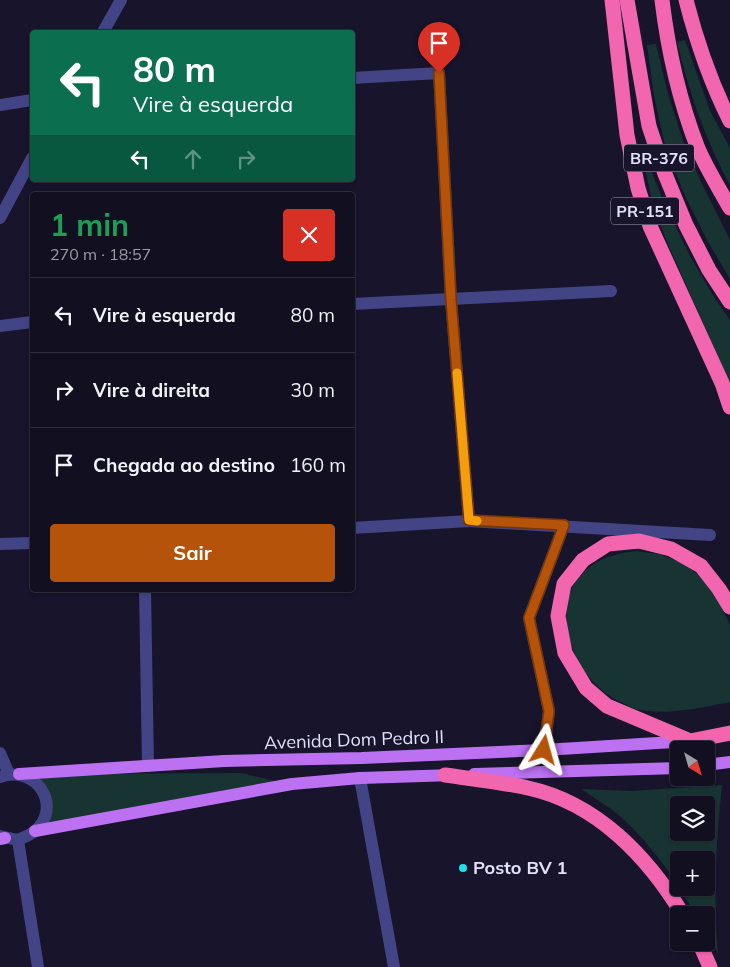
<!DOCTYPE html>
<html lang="pt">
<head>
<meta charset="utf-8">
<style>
  body { margin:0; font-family:Mulish,sans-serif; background:#1a1829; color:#f1f3f6; height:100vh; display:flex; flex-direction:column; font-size:19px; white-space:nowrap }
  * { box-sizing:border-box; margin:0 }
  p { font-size:16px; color:#9c9ca5 }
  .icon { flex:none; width:28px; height:28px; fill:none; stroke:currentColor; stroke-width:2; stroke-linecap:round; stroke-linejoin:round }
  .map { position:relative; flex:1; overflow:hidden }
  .sheet { position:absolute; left:30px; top:192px; width:325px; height:400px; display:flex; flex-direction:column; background:#110f20; border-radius:5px; box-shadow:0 1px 4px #0004,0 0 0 1px #302f3e }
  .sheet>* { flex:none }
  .top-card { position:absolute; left:30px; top:30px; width:325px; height:152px; border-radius:5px; box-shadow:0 1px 4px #0004,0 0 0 1px #302f3e; background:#0b6e4f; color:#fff; overflow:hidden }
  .needle { width:32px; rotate:143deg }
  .controls { position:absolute; left:670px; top:741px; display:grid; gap:10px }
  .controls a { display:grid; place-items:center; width:45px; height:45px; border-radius:5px; background:#110f20; box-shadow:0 1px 4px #0004,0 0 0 1px #302f3e; font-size:25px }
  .pin { position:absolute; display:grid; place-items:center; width:42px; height:42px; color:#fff; margin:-51px -21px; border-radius:50% 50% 50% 0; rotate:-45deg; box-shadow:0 0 5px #0007 }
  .pin .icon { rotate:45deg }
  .me { position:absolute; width:55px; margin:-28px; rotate:8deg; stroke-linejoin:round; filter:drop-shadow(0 0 4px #0008) }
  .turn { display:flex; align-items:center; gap:18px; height:105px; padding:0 20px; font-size:22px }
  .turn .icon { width:65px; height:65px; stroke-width:2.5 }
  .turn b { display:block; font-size:35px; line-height:42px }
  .lanes { display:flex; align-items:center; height:48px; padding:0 20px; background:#0003; justify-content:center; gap:25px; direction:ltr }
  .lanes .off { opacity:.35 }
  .round { display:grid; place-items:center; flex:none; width:52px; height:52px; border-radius:5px; background:#1a1829 }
  .head { display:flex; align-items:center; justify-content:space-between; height:85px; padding:0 20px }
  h1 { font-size:30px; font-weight:700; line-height:38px; color:#1e9e55 }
  .button { display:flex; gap:10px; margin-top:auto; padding:10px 20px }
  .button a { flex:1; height:58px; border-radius:5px; background:#b45309; color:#fff; font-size:20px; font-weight:700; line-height:58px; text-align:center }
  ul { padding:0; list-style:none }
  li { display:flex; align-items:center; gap:15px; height:75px; padding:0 20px; border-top:1px solid #302f3e }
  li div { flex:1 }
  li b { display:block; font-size:19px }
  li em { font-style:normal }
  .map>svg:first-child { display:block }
  .green { fill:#173432; fill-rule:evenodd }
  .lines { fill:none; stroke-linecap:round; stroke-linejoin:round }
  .minor { stroke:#434485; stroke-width:12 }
  .major { stroke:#bc71f3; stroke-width:12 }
  .highway { stroke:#f266b0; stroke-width:15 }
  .route-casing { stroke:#753606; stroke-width:12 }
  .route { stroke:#b45309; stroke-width:9 }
  .slow { stroke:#f59e0b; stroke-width:9 }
  .poi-dot { fill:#1de1eb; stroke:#17142b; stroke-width:2 }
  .labels { text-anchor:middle; stroke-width:4; stroke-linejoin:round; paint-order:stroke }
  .shield { fill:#17142b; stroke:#a5a3bd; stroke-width:1 }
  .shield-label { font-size:16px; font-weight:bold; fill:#e2e0fc }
  .street-label { font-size:18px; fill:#e2e0fc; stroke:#17142b }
  .poi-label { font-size:18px; font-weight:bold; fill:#e2e0fc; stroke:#17142b; text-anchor:start }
</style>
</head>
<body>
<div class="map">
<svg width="730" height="967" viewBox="0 0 730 967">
  <rect width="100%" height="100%" fill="#17142b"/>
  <g class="green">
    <path d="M685,40L710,111L730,148V185C704,136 690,95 677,42Z"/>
    <path d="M656,44L668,94L683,141L701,182L730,240V279L707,240L686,198L666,150L654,96L647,45Z"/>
    <path d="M650,168L664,203L690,256L714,297L730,320V383L667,242L652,200L645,169Z"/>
    <path d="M636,551L659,554L685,564L706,581L719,601L730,625V702C699,708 667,716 635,709C629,707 624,703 618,701C583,682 561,642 568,602C570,592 574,582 581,575C597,558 614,554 636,551Z"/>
    <path d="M241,773L288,784L44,827L37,774Z"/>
    <path d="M722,785C716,841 713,897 718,953L706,932V915H696L680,888H706V860H679V886C661,860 643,837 620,816C608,806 594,798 581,789L631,791ZM679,805H706V832H679Z"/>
  </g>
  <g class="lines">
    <g class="minor">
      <path d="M103,32L121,0"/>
      <path d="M352,78L439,73L451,300L469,521"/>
      <path d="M0,105L32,100"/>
      <path d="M0,218L32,158"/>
      <path d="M352,304L611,291"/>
      <path d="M0,326L32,322"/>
      <path d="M352,528L469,521L710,535"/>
      <path d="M0,544L32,543"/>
      <path d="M145,590L148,766"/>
      <path d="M544,750L549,711L529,618L564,525"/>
      <path d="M0,753L9,774"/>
      <path d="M0,777C37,764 63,807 35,831C30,835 24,837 18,840L0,836"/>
      <path d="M360,778L394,967"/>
      <path d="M18,840L38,967"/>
    </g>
    <g class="major">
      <path d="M706,765L730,762"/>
      <path d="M19,774L224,761L362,758L544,750L690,741"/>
      <path d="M474,774L679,768"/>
      <path d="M35,831L292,784L360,778L454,775"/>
      <path d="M0,839L5,838"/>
    </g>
    <g class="highway">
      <path d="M612,0L627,135L638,188L650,226L722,383L730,407"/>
      <path d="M627,0L649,126L665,174L686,225L709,270L730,302"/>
      <path d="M662,0C668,50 679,99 697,146C706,168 719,188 730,208"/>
      <path d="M686,0C697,43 710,81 730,121"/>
      <path d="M730,607L719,589L701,566L671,549L639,541L608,544L583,560L564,584L558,616L565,653L586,688L607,706L690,741L730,733"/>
      <path d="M445,775C472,779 501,782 528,788C597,803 648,857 683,915"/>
      <path d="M699,942L710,967"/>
    </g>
  </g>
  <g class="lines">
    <defs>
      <path id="route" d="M439,73L451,300L469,520L564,525L529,618L549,711L544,750"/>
    </defs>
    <use href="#route" class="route-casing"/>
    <use href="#route" class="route"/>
    <path class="slow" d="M457,373L469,520L477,521"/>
  </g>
  <circle class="poi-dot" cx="463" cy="868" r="5"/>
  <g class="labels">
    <g class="shield">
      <rect x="624" y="144.5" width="70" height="27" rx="4"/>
      <rect x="611" y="197.5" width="68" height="27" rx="4"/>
    </g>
    <g class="shield-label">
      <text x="659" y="164">BR-376</text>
      <text x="645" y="217">PR-151</text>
    </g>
    <g class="street-label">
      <text transform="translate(354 740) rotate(-2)" y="6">Avenida Dom Pedro II</text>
    </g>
    <g class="poi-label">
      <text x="473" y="874">Posto BV 1</text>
    </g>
  </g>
</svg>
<div class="controls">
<a><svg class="needle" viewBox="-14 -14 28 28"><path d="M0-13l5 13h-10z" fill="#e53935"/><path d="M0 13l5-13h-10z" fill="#9c9ca5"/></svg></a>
<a><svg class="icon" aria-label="layers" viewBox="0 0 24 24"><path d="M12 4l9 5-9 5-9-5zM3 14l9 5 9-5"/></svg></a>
<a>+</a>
<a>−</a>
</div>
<div class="pin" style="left:439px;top:73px;background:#d93025"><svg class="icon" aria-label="arrive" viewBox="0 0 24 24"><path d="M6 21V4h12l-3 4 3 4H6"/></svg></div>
<svg class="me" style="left:544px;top:750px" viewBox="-20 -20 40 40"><path d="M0-17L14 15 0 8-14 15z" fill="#b45309" stroke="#fff" stroke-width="4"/></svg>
<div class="top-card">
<div class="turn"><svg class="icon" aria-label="left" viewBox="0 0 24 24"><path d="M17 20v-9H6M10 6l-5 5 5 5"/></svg><div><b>80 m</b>Vire à esquerda</div></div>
<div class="lanes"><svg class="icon" aria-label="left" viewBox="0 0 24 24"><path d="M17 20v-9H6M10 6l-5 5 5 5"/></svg><svg class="icon off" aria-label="ahead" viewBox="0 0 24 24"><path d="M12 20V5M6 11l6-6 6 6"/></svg><svg class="icon off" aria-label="right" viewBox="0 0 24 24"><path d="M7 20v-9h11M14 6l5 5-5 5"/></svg></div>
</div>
<section class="sheet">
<div class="head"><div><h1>1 min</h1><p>270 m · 18:57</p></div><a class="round" style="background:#d93025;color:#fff"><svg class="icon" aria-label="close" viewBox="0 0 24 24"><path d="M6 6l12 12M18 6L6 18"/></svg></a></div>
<ul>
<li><svg class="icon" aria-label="left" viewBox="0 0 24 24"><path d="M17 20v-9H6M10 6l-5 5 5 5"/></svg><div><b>Vire à esquerda</b></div><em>80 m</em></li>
<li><svg class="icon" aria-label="right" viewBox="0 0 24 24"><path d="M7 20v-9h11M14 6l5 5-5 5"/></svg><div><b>Vire à direita</b></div><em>30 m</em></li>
<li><svg class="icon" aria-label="arrive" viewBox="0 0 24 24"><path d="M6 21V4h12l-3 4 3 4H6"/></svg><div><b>Chegada ao destino</b></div><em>160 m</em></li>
</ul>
<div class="button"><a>Sair</a></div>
</section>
</div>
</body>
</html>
